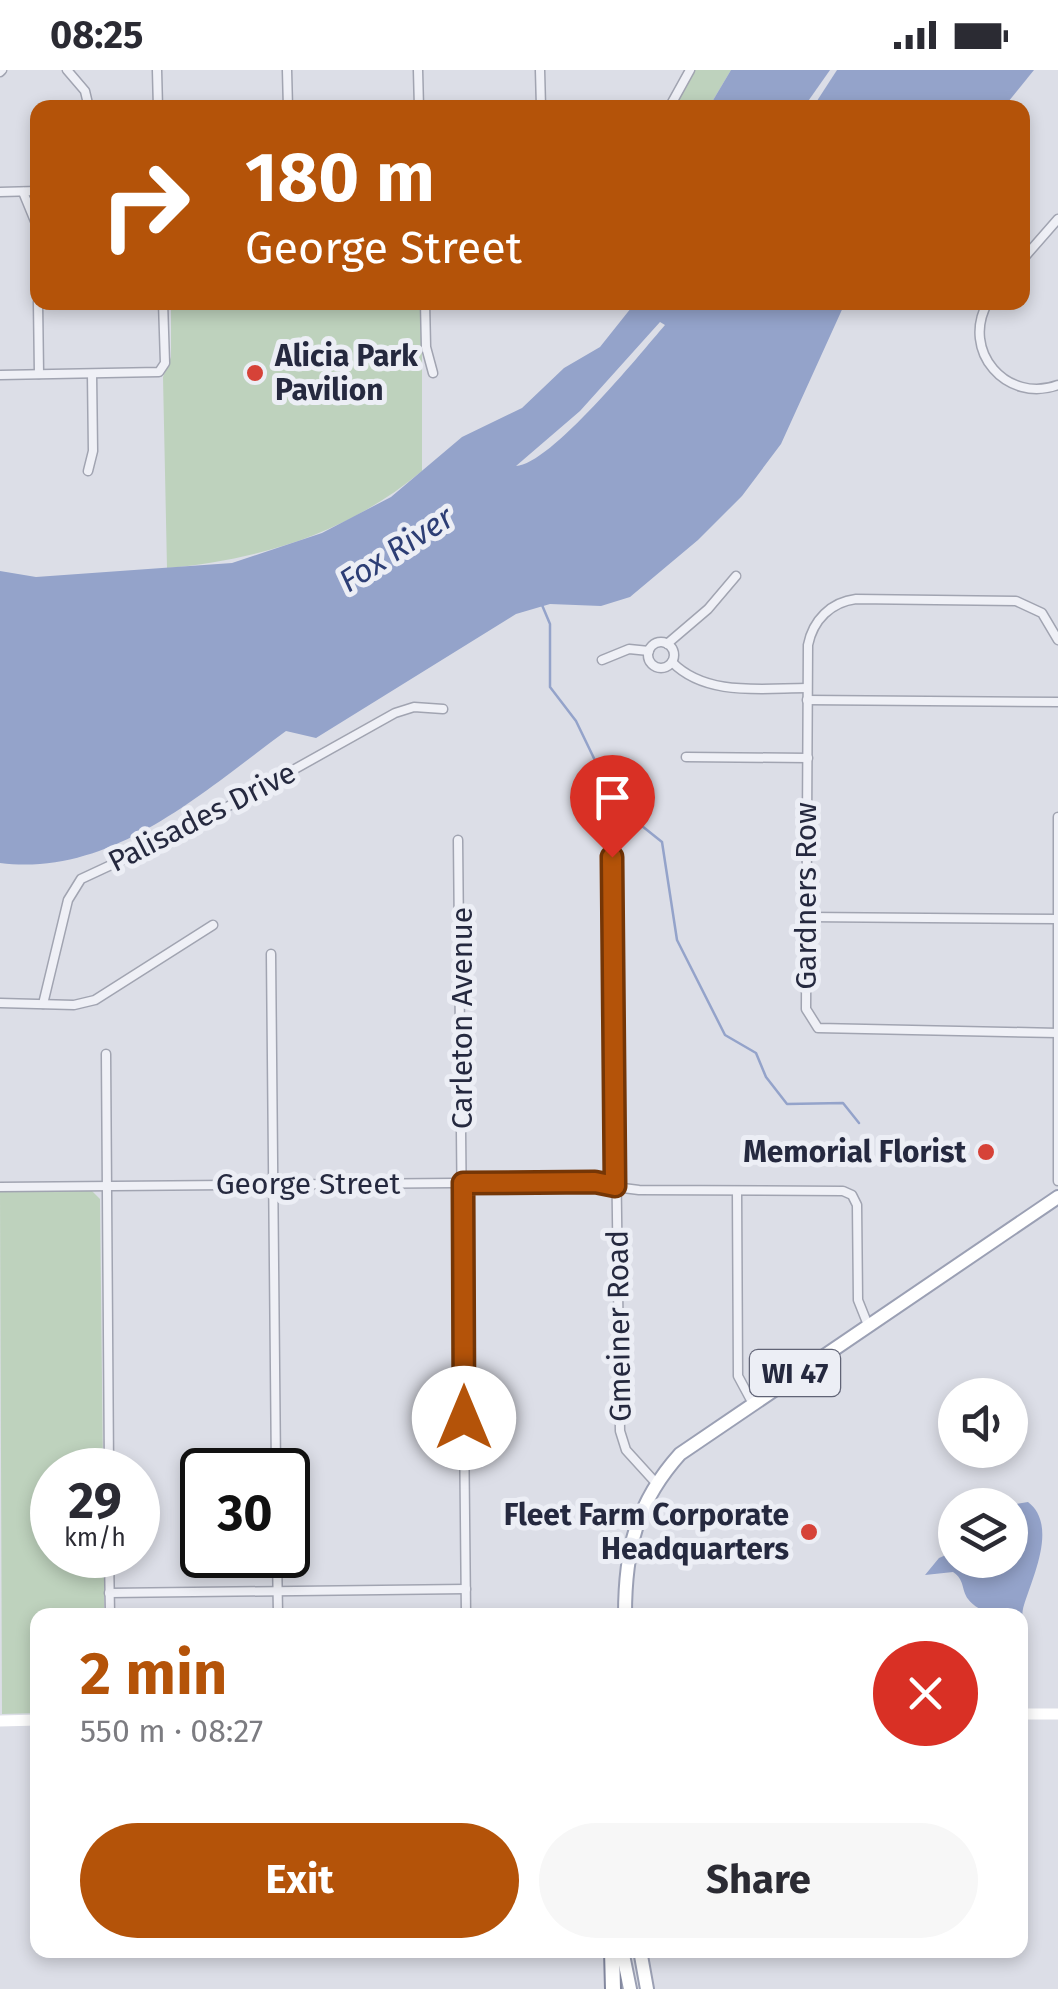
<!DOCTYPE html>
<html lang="en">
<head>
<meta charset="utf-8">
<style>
  body { margin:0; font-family:"Fira Sans",sans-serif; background:#f7f7f7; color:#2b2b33; height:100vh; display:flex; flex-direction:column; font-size:38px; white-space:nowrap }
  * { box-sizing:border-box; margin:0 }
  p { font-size:32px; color:#7c7c81 }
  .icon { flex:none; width:55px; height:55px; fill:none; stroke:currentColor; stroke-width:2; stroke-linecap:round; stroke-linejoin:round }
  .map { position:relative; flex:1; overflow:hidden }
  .side { position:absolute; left:30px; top:1538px; width:998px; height:350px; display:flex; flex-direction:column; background:#fff; border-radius:20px; box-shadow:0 5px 15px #0003 }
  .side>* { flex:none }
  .banner { position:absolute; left:30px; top:30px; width:1000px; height:210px; border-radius:20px; box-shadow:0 5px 15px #0003; background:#b45309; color:#fff; overflow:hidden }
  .tools { position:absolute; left:938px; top:1308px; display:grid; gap:20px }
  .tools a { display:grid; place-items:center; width:90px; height:90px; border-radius:50%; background:#fff; box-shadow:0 5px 15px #0003; font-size:50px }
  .speed { position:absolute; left:30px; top:1378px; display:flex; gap:20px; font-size:50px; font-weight:700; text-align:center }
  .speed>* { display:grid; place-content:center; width:130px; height:130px; border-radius:50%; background:#fff; box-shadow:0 5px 15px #0003; line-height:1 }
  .speed small { font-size:25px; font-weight:400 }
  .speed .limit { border:5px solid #111; border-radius:15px; background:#fff; color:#111 }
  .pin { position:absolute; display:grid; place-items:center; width:85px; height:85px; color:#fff; margin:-102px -42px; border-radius:50% 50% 50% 0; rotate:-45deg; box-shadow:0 0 10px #0007 }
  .pin .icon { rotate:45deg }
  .me { position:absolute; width:110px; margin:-55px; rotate:0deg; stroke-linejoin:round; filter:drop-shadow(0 0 8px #0008) }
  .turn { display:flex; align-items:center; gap:35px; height:210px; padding:0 50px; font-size:45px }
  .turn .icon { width:130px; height:130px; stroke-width:2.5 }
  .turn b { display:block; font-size:70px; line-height:85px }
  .round { display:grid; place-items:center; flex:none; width:105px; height:105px; border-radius:52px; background:#f7f7f7 }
  .overview { display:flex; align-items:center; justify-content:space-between; height:170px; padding:0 50px }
  h1 { font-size:60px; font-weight:700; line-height:75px; color:#b45309 }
  .button { display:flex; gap:20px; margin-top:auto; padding:20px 50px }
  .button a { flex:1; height:115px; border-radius:60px; background:#b45309; color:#fff; font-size:40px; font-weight:700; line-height:115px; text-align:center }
  .button a+a { background:#f7f7f7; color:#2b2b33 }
  .status { display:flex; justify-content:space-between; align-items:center; height:70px; padding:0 50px; background:#fff; direction:ltr }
  .status svg { height:28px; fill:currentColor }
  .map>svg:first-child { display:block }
  .green { fill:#bed2bd }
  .water { fill:#94a3ca; fill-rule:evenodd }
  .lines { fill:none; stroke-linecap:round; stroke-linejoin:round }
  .stream { stroke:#94a3ca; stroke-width:2.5 }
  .street-casing { stroke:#a1a4b1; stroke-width:11 }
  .primary-casing { stroke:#9ba0b4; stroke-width:16 }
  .highway-casing { stroke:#83889f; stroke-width:18 }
  .street { stroke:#eff0f6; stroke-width:8 }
  .secondary { stroke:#fff; stroke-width:11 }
  .primary { stroke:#fff; stroke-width:12 }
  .highway { stroke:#fff; stroke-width:14 }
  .route-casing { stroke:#753606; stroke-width:25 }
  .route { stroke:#b45309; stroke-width:18 }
  .poi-dot { fill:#d64238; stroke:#eceef5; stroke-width:4 }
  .labels { text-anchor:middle; stroke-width:10; stroke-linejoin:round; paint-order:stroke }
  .shield { fill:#eceef5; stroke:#616476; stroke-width:2.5 }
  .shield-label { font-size:28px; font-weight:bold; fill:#25293f }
  .poi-label { font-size:30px; font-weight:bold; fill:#25293f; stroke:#eceef5; text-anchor:end }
  .street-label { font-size:30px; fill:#25293f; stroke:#eceef5 }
  .water-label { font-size:32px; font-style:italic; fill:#2d3e75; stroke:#eceef5 }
</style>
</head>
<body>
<div class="status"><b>08:25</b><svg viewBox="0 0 49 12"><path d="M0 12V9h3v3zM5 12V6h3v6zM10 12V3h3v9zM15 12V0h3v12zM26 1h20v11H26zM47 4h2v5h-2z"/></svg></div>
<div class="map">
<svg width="1058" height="1919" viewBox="0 0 1058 1919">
  <rect width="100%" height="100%" fill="#dcdee7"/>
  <g class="green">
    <path d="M690,0H731L709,37L669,38Z"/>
    <path d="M171,233H422V401C349,462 261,490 167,498L163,307L171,287Z"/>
    <path d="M91,1120L100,1129L103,1400H52V1485H104V1545H38L37,1643L2,1644L0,1122Z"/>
  </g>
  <g class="water">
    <path d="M731,0H830L804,37H709Z"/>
    <path d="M837,0H1034L1004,37H813Z"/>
    <path d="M635,233H845L781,374L742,426L698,470L630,527L601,536L550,534L516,544L316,668L286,661C201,723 112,807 0,793V501L36,507L232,493L322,463L391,427L462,367L522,338L564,298L600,277ZM660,252L665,255C640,284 550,395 516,396L580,341Z"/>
    <path d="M1028,1432C1058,1455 1033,1506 1024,1535C1018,1553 1031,1573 1020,1590V1545C1003,1545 980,1545 968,1529C961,1519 965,1510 953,1502L925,1505L939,1488L955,1481V1490H972L982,1506L994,1504L1001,1490H1010V1435Z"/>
  </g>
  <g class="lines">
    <path class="stream" d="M542,535L550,554V617L576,651L617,736L662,772L677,870L725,965L756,983L766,1007L787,1034L843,1033L859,1053"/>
    <defs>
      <g id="street">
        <path d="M67,0L85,21L89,38"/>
        <path d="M157,0L158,38"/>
        <path d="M287,0L288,38"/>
        <path d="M418,0L419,38"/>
        <path d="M540,0L541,37"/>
        <path d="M0,2L2,0"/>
        <path d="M669,38L690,0"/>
        <path d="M0,122L38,121"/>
        <path d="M23,122L37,156L38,194"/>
        <path d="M1022,190L1058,149"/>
        <path d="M38,232L39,304"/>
        <path d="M425,232L426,277L433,303"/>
        <path d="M988,232C960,281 1007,334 1058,315"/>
        <path d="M0,305L159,302L165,293L163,232"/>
        <path d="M88,401L93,381L92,304"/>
        <path d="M1058,570L1042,543L1016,531L856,529C831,532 813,550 808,575L806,939L818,958L1058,963"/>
        <circle cx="661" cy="585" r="13"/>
        <path d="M667,574L708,539L736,506"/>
        <path d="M602,590L629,579L649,581"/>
        <path d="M672,592C706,627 763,618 807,618"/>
        <path d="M807,630L1058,632"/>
        <path d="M686,687L808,688"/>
        <path d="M1058,747V1111"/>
        <path d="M458,770L466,1545"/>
        <path d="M612,787L620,1361L626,1380L656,1413"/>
        <path d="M806,847L1057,849"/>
        <path d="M271,884L276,1400"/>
        <path d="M0,933L74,935L95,930L213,855"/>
        <path d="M43,934L68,830L81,809L184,761L395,643L414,637L443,639"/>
        <path d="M106,984L109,1400"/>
        <path d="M0,1117L575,1112L639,1120L843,1121L852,1125L857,1135L858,1230L868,1255"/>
        <path d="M737,1121L738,1306L752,1332"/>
        <path d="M109,1485L110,1545"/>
        <path d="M277,1485L278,1545"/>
        <path d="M109,1523L466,1519"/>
      </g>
      <g id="primary">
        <path d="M625,1545C625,1480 636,1433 680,1384L1058,1127"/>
        <path d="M622,1880L630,1919"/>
        <path d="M640,1880L647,1919"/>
      </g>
      <path id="highway" d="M612,1880L613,1919"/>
    </defs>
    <use href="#street" class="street-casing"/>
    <use href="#primary" class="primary-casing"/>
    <use href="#highway" class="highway-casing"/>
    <use href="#street" class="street"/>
    <g class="secondary">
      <path d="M1020,1644H1058"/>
      <path d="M0,1651L38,1650"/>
    </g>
    <use href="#primary" class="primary"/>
    <use href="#highway" class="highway"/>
  </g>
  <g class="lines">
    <defs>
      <path id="route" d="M464,1348L463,1113L595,1112L615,1116L612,787"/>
    </defs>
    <use href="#route" class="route-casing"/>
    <use href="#route" class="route"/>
  </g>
  <g class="poi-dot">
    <circle cx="255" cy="303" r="10"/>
    <circle cx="986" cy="1082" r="10"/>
    <circle cx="809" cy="1462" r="10"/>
  </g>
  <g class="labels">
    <rect class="shield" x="750" y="1280" width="90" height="46" rx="8"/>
    <g class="shield-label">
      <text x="795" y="1313">WI 47</text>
    </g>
    <g class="poi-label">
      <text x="275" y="296" text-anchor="start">Alicia Park<tspan x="275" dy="34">Pavilion</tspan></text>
      <text x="966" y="1092">Memorial Florist</text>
      <text x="789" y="1455">Fleet Farm Corporate<tspan x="789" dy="34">Headquarters</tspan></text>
    </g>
    <g class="street-label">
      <text transform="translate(202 747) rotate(-27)" y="10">Palisades Drive</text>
      <text transform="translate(806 826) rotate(-90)" y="10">Gardners Row</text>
      <text transform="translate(462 948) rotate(-90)" y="10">Carleton Avenue</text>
      <text x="308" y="1124">George Street</text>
      <text transform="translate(619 1256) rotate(-91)" y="10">Gmeiner Road</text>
    </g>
    <g class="water-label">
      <text transform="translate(396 479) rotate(-33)" y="11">Fox River</text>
    </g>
  </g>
</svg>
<div class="tools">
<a><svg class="icon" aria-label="sound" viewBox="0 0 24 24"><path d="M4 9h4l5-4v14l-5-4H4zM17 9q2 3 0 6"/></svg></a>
<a><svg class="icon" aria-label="layers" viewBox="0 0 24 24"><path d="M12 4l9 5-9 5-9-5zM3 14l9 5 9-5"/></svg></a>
</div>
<div class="speed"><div>29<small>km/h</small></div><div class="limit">30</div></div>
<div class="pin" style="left:612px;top:787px;background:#d93025"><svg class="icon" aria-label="arrive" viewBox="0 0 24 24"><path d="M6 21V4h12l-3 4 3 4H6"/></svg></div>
<svg class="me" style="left:464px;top:1348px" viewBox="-20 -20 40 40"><circle r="19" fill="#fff"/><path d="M0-13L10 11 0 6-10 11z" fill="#b45309"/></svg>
<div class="banner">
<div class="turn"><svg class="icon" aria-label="right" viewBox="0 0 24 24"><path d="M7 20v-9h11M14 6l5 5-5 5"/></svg><div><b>180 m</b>George Street</div></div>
</div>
<section class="side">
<div class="overview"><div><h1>2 min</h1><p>550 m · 08:27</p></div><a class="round" style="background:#d93025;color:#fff"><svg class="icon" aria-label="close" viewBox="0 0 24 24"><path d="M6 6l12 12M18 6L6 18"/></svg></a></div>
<div class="button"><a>Exit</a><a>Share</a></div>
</section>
</div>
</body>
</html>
